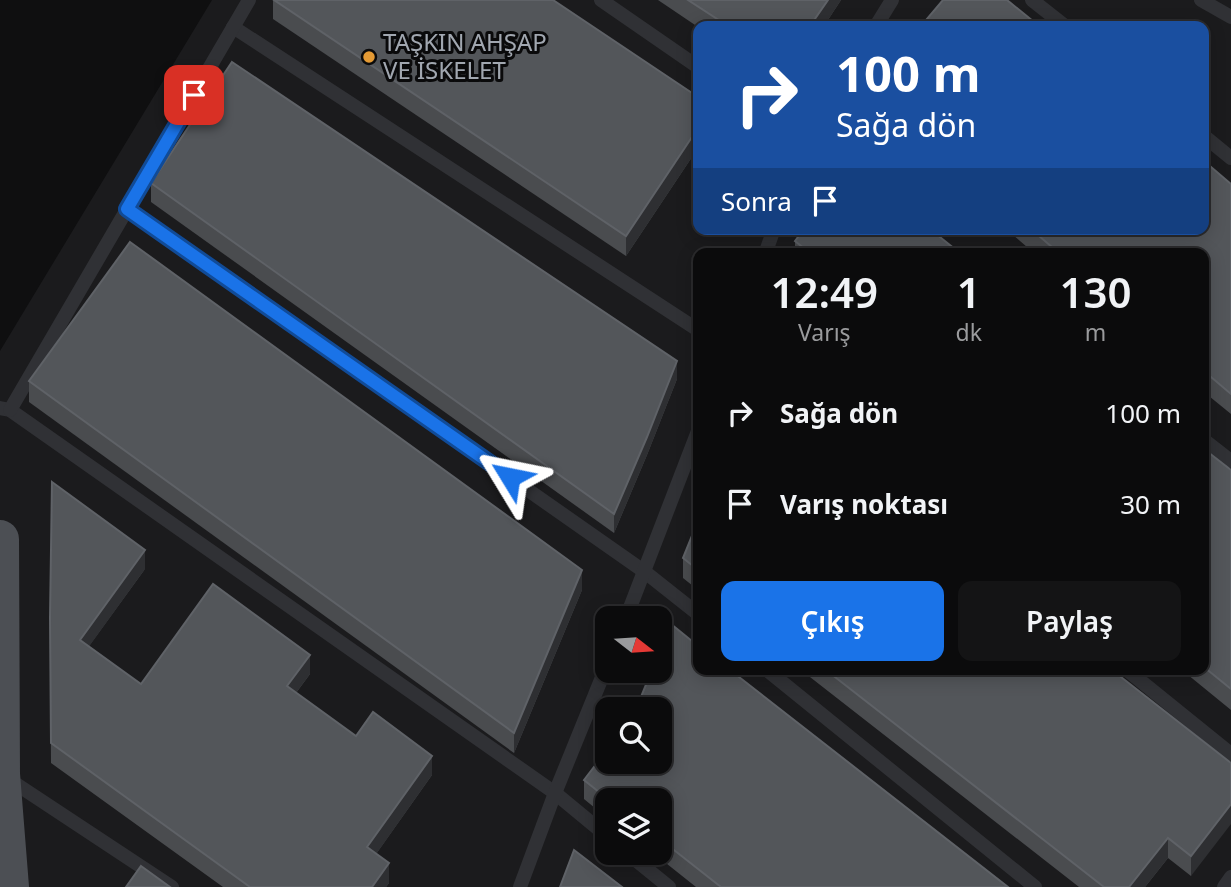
<!DOCTYPE html>
<html lang="tr">
<head>
<meta charset="utf-8">
<style>
  body { margin:0; font-family:"Noto Sans",sans-serif; background:#141415; color:#f1f3f6; height:100vh; display:flex; flex-direction:column; font-size:26px; white-space:nowrap }
  * { box-sizing:border-box; margin:0 }
  p { font-size:23px; color:#9a9b9d }
  .icon { flex:none; width:38px; height:38px; fill:none; stroke:currentColor; stroke-width:2; stroke-linecap:round; stroke-linejoin:round }
  .map { position:relative; flex:1; overflow:hidden }
  .panel { position:absolute; left:693px; top:248px; width:516px; height:427px; display:flex; flex-direction:column; background:#0b0b0c; border-radius:14px; box-shadow:0 4px 18px #0003,0 0 0 2px #2b2b2d }
  .panel>* { flex:none }
  .banner { position:absolute; left:693px; top:21px; width:516px; height:214px; border-radius:14px; box-shadow:0 4px 18px #0003,0 0 0 2px #2b2b2d; background:#1a4fa0; color:#fff; overflow:hidden }
  .needle { width:46px; rotate:107deg }
  .fabs { position:absolute; left:595px; top:606px; display:grid; gap:14px }
  .fabs a { display:grid; place-items:center; width:77px; height:77px; border-radius:14px; background:#0b0b0c; box-shadow:0 4px 18px #0003,0 0 0 2px #2b2b2d; font-size:35px }
  .pin { position:absolute; display:grid; place-items:center; width:60px; height:60px; color:#fff; margin:-30px; border-radius:14px; box-shadow:0 4px 10px #0006 }
  .me { position:absolute; width:77px; margin:-38px; rotate:305deg; stroke-linejoin:round; filter:drop-shadow(0 0 5px #0008) }
  .turn { display:flex; align-items:center; gap:24px; height:147px; padding:0 28px; font-size:32px }
  .turn .icon { width:91px; height:91px; stroke-width:2.5 }
  .turn b { display:block; font-size:49px; line-height:60px }
  .then { display:flex; align-items:center; height:66px; padding:0 28px; background:#0003; gap:14px; font-size:26px }
  .eta { display:flex; justify-content:space-evenly; align-items:center; height:119px; text-align:center }
  .eta b { font-size:42px; font-weight:600; line-height:49px }
  .primary-button { display:flex; gap:14px; margin-top:auto; padding:14px 28px }
  .primary-button a { flex:1; height:80px; border-radius:14px; background:#1a73e8; color:#fff; font-size:28px; font-weight:600; line-height:80px; text-align:center }
  .primary-button a+a { background:#141415; color:#f1f3f6 }
  ul { padding:0; list-style:none }
  li { display:flex; align-items:center; gap:21px; height:91px; padding:0 28px }
  li div { flex:1 }
  li b { display:block; font-size:26px }
  li em { font-style:normal }
  .map>svg:first-child { display:block }
  .built { fill:#1b1b1d; fill-rule:evenodd }
  .lines { fill:none; stroke-linecap:round; stroke-linejoin:round }
  .service { stroke:#303135; stroke-width:14 }
  .primary { stroke:#4c4f54; stroke-width:38 }
  .wall { fill:#4a4c4f }
  .shaded-wall { fill:#2e2f32 }
  .building { fill:#53565a; stroke:#5f6267; stroke-width:2 }
  .route-casing { stroke:#114b97; stroke-width:18 }
  .route { stroke:#1a73e8; stroke-width:12 }
  .poi-dot { fill:#e49a34; stroke:#0a0a0b; stroke-width:2.5 }
  .labels { text-anchor:middle; stroke-width:6; stroke-linejoin:round; paint-order:stroke }
  .poi-label { font-size:24px; fill:#a1a7b0; stroke:#0a0a0b; text-anchor:start }
</style>
</head>
<body>
<div class="map">
<svg width="1231" height="887" viewBox="0 0 1231 887">
  <rect width="100%" height="100%" fill="#0f0f10"/>
  <path class="built" d="M212,0H1231V887H0V351ZM698,26H1204V229H698ZM698,254H1204V670H698ZM607,618H660V670H607ZM607,709H660V761H607ZM607,800H660V852H607Z"/>
  <g class="lines">
    <g class="service">
      <path d="M601,0L698,67"/>
      <path d="M1032,0L1065,26"/>
      <path d="M1201,0L1231,17"/>
      <path d="M876,26L892,0"/>
      <path d="M233,27L698,330"/>
      <path d="M1204,136L1231,158"/>
      <path d="M127,209L645,572L698,614"/>
      <path d="M765,254L774,229"/>
      <path d="M0,408L10,410L555,793L607,836"/>
      <path d="M10,410L249,0"/>
      <path d="M1204,440L1231,461"/>
      <path d="M626,618L698,431"/>
      <path d="M767,670L1035,887"/>
      <path d="M1127,670L1231,754"/>
      <path d="M7,778L172,887"/>
      <path d="M626,852L669,887"/>
      <path d="M520,887L555,793L607,665"/>
      <path d="M1224,887L1231,877"/>
    </g>
    <path class="primary" d="M0,539L1,774L10,887"/>
  </g>
  <g class="wall">
    <path d="M273,0L698,97V148L626,256L273,19Z"/>
    <path d="M658,0H841L824,26L698,27Z"/>
    <path d="M151,183L677,379L647,455L614,533L151,202Z"/>
    <path d="M1231,184V414L1204,392V254H1035L1006,229H1204Z"/>
    <path d="M795,241L961,254H795Z"/>
    <path d="M29,381L582,590L514,753L29,402Z"/>
    <path d="M1204,449L1231,470V710L1182,670H1204Z"/>
    <path d="M698,521V590L683,578V558Z"/>
    <path d="M145,569L89,646L141,684L310,674L296,693L356,736L432,775L376,854L389,883L386,887H223L51,763L50,618Z"/>
    <path d="M801,670H1112L1231,763L1191,876L1168,858L1145,887H1079Z"/>
    <path d="M584,780L1008,887H696L652,852H660V800H607V818L584,799Z"/>
  </g>
  <g class="shaded-wall">
    <path d="M828,0H841L824,26H810Z"/>
    <path d="M698,128V148L626,256V236Z"/>
    <path d="M677,361V379L647,455L614,533V514Z"/>
    <path d="M145,550V569L80,659V640Z"/>
    <path d="M582,570V590L514,753V733Z"/>
    <path d="M310,655V674L287,705V686Z"/>
    <path d="M432,756V775L367,867V847Z"/>
    <path d="M1231,804V824L1191,876V856Z"/>
    <path d="M1168,838V858L1145,887H1129Z"/>
    <path d="M389,863V883L386,887H372Z"/>
  </g>
  <g class="building">
    <path d="M274,0H553L698,97V128L626,236Z"/>
    <path d="M688,0H828L810,26H728Z"/>
    <path d="M943,0H1007L1039,26H921Z"/>
    <path d="M232,62L677,361L647,437L614,514L151,183Z"/>
    <path d="M1204,161L1231,184V394L1204,371V254H1060L1031,229H1204Z"/>
    <path d="M804,229H930L961,254H811L795,241Z"/>
    <path d="M130,242L582,570L514,733L29,381Z"/>
    <path d="M1204,449L1231,470V689L1204,667Z"/>
    <path d="M52,482L145,550L80,640L141,684L213,584L310,655L287,686L356,736L373,712L432,756L367,847L389,863L372,887H250L51,743L50,618Z"/>
    <path d="M698,521V570L683,558Z"/>
    <path d="M671,624L698,646V670H730L1008,887H721L660,839V800H609L584,780L607,750V761H660V709H636L652,670H660V651Z"/>
    <path d="M826,670H1112L1231,763V804L1191,856L1168,838L1129,887H1104Z"/>
    <path d="M574,850L622,887H560Z"/>
    <path d="M141,866L170,887H126Z"/>
  </g>
  <g class="lines">
    <defs>
      <path id="route" d="M194,95L127,209L510,477"/>
    </defs>
    <use href="#route" class="route-casing"/>
    <use href="#route" class="route"/>
  </g>
  <circle class="poi-dot" cx="369" cy="57" r="7"/>
  <g class="labels">
    <g class="poi-label">
      <text x="383" y="51">TAŞKIN AHŞAP<tspan x="383" dy="28">VE İSKELET</tspan></text>
    </g>
  </g>
</svg>
<div class="fabs">
<a><svg class="needle" viewBox="-14 -14 28 28"><path d="M0-13l5 13h-10z" fill="#e53935"/><path d="M0 13l5-13h-10z" fill="#9a9b9d"/></svg></a>
<a><svg class="icon" aria-label="search" viewBox="0 0 24 24"><circle cx="10" cy="10" r="6"/><path d="M15 15l6 6"/></svg></a>
<a><svg class="icon" aria-label="layers" viewBox="0 0 24 24"><path d="M12 4l9 5-9 5-9-5zM3 14l9 5 9-5"/></svg></a>
</div>
<div class="pin" style="left:194px;top:95px;background:#d93025"><svg class="icon" aria-label="arrive" viewBox="0 0 24 24"><path d="M6 21V4h12l-3 4 3 4H6"/></svg></div>
<svg class="me" style="left:510px;top:477px" viewBox="-20 -20 40 40"><path d="M0-17L14 15 0 8-14 15z" fill="#1a73e8" stroke="#fff" stroke-width="4"/></svg>
<div class="banner">
<div class="turn"><svg class="icon" aria-label="right" viewBox="0 0 24 24"><path d="M7 20v-9h11M14 6l5 5-5 5"/></svg><div><b>100 m</b>Sağa dön</div></div>
<div class="then">Sonra<svg class="icon" aria-label="arrive" viewBox="0 0 24 24"><path d="M6 21V4h12l-3 4 3 4H6"/></svg></div>
</div>
<section class="panel">
<div class="eta">
<div><b>12:49</b><p>Varış</p></div>
<div><b>1</b><p>dk</p></div>
<div><b>130</b><p>m</p></div>
</div>
<ul>
<li><svg class="icon" aria-label="right" viewBox="0 0 24 24"><path d="M7 20v-9h11M14 6l5 5-5 5"/></svg><div><b>Sağa dön</b></div><em>100 m</em></li>
<li><svg class="icon" aria-label="arrive" viewBox="0 0 24 24"><path d="M6 21V4h12l-3 4 3 4H6"/></svg><div><b>Varış noktası</b></div><em>30 m</em></li>
</ul>
<div class="primary-button"><a>Çıkış</a><a>Paylaş</a></div>
</section>
</div>
</body>
</html>
